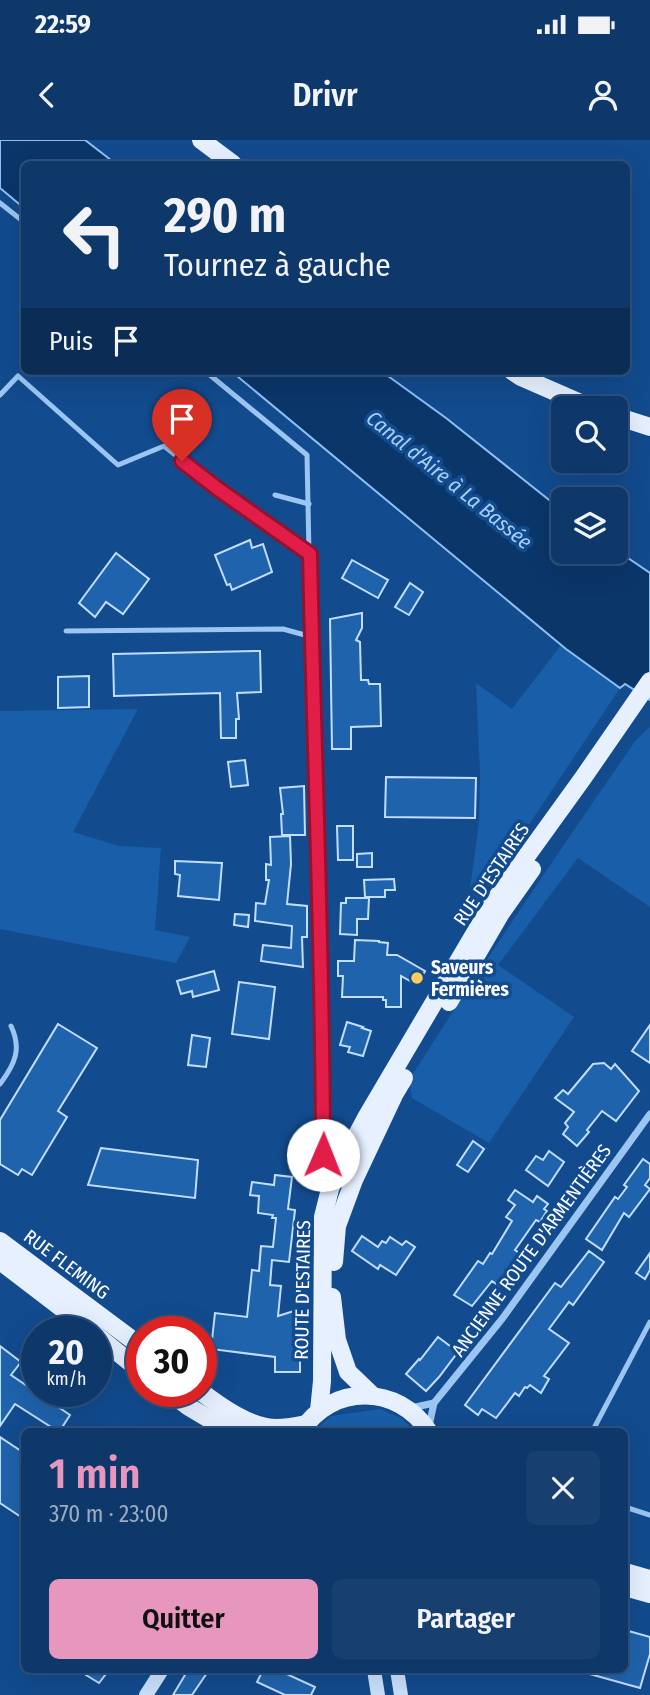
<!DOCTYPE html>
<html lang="fr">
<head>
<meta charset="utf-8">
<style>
  body { margin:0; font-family:"Fira Sans Condensed",sans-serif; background:#173f70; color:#f1f3f6; height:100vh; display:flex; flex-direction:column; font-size:26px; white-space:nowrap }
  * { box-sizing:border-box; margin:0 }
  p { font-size:23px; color:#9bacc1 }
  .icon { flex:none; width:38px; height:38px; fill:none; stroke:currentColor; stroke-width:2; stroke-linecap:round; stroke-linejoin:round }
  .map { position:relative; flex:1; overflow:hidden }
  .panel { position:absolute; left:21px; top:1288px; width:607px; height:245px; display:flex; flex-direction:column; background:#0e386a; border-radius:10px; box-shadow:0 7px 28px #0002,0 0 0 2px #2e527e }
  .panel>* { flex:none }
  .guide { position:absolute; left:21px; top:21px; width:609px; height:214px; border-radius:10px; box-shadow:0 7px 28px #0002,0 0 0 2px #2e527e; background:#0e386a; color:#f1f3f6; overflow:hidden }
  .controls { position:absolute; left:551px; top:256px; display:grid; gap:14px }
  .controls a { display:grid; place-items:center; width:77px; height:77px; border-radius:10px; background:#0e386a; box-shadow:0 7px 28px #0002,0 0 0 2px #2e527e; font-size:35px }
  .speed { position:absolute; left:21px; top:1176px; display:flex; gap:14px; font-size:35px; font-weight:700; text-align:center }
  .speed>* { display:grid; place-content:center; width:91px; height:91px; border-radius:50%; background:#0e386a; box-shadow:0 7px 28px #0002,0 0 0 2px #2e527e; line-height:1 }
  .speed small { font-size:18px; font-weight:400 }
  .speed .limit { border:10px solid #d22; background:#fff; color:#111 }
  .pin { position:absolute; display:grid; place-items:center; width:60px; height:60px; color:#fff; margin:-72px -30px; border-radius:50% 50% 50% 0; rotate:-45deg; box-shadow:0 0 7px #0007 }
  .pin .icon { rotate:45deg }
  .me { position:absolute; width:77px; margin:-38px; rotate:1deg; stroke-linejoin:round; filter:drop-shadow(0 0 5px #0008) }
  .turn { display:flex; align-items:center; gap:24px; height:147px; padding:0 28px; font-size:32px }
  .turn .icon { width:91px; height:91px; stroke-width:2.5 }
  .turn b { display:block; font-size:49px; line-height:60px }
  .then { display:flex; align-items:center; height:66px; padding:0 28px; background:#0003; gap:14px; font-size:26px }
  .round { display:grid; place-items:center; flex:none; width:74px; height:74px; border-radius:10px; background:#173f70 }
  .head { display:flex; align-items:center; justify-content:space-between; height:119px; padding:0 28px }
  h1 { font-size:42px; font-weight:600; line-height:52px; color:#e797bd }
  .button { display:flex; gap:14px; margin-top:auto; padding:14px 28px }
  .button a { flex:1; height:80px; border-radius:10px; background:#e797bd; color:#111; font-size:28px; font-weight:600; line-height:80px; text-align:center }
  .button a+a { background:#173f70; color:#f1f3f6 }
  .status { display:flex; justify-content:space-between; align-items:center; height:49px; padding:0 35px; background:#0e386a; direction:ltr }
  .status svg { height:19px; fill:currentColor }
  header { display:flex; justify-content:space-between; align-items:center; height:91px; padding:0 28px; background:#0e386a; font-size:32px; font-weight:600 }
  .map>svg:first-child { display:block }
  .green { fill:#195ea8 }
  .water { fill:#0b366a; stroke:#8dc0f5; stroke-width:2 }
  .building { fill:#1f63ad; stroke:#c2defd; stroke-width:2 }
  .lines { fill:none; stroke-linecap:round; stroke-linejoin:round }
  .lane { stroke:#9bc5f2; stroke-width:5 }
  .street { stroke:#9bc5f2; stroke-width:7 }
  .secondary { stroke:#cae1fc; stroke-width:14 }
  .primary { stroke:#e6f0ff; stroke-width:18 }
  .route-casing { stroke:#92132f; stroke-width:18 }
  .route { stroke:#e11d48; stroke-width:12 }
  .poi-dot { fill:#ffcb5c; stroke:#124b8e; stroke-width:2.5 }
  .labels { text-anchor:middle; stroke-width:7; stroke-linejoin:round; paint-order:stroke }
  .street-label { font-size:19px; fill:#fff; stroke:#124b8e }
  .poi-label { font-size:19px; font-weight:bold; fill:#fff; stroke:#124b8e; text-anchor:start }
  .water-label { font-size:21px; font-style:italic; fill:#a7cff9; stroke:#124b8e }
</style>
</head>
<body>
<div class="status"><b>22:59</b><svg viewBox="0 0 49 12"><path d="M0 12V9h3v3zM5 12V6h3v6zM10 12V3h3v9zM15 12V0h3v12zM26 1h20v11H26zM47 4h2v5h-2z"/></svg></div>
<header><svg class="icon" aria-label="back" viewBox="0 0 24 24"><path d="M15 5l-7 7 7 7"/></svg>Drivr<svg class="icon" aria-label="person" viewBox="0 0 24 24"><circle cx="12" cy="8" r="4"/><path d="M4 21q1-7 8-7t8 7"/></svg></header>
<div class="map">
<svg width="650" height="1555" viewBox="0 0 650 1555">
  <rect width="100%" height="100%" fill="#124b8e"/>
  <g class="green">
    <path d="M561,505L620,548L466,779L479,682L480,634L476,543L512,569Z"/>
    <path d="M138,569L73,692L119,706L161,708L155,790L190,797L176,823L0,789V571Z"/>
    <path d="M650,587V767L578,718L498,825L574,877L489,1003L412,958L409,940C482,825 558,712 636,600Z"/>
    <path d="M380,1269L401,1278L415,1291H314L331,1276Z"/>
  </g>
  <g class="water">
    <path d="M0,0H85L116,24H24V68L0,48Z"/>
    <path d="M231,231H381L446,278L563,371L564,411L616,410L650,433V560L625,544L620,548L566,509Z"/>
  </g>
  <g class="building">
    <path d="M250,400L252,408L263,404L272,432L232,450L230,444L227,445L215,415Z"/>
    <path d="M116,413L149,439L123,474L106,462L95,477L79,463Z"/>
    <path d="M352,420L388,440L378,458L342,438Z"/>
    <path d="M410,443L423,452L409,475L395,467Z"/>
    <path d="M362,473V488L356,500L360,502L361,540H368L369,544H380L381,586L351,587V609H332L330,479Z"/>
    <path d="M260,511L261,552L237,553L239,579H236V598H221L220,553L114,556L113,514Z"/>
    <path d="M89,536V567L58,568V537Z"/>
    <path d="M245,620L248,645L231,647L228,622Z"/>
    <path d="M386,637L476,638L475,678L385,677Z"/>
    <path d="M304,646L305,695H282L281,674H283L280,648Z"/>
    <path d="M337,686H353V720H338Z"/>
    <path d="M290,696L291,724L287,764L307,766V797H302L303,827L261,821L263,805L291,808L292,786L255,781L256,763L265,764L269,740H266V724L271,725L270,697Z"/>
    <path d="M372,713V727H357V714Z"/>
    <path d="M175,721L222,723L219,760L178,756L180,735L175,734Z"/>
    <path d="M394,739L395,750H385V757H365L364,740Z"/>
    <path d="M346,758H369L368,779H357V795L340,794L341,763H346Z"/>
    <path d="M235,774L249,775L248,787L234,785Z"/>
    <path d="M355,800L379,801V802L388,803L387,815H397L425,831L417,845L401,836V867H386V860H383V857H342L343,836H338V821H354Z"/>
    <path d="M214,831L219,850L193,857L192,851L181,854L177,841Z"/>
    <path d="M239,842L275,847L269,899L232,894Z"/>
    <path d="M347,882L363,887L362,888L371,891L363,916L348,912L350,907L340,905Z"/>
    <path d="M58,884L97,908L58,971L67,977L32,1035L22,1029L18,1035L0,1024V980Z"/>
    <path d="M650,885V923L632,911Z"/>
    <path d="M192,895L210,898L206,927L188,925Z"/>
    <path d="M604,923L611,929L615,924L639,951L616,981L602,971L587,990L589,992L577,1006L563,994L568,987L565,983L574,972L555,958L563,950L568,954L593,924Z"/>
    <path d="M473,1001L484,1009L468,1032L457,1025Z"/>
    <path d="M101,1008L198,1020L195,1058L88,1045Z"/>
    <path d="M549,1011L564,1022L548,1046L526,1030L536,1016L543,1020Z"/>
    <path d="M643,1019L650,1024V1038L645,1045L650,1049L629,1077L624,1073L602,1110L586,1099L615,1057L618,1059L627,1047L624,1045Z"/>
    <path d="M275,1035L292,1037L288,1069L295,1070L289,1122L272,1120L270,1145L281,1146L278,1176L300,1169V1232H275V1217L211,1209L215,1173L247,1177L252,1130L259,1131L261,1106L273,1107L276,1078H272L273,1075L258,1073L259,1056L250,1055L252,1042L274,1045Z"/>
    <path d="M515,1050L533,1062L537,1056L548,1064L544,1069L547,1071L540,1082L536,1080L515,1110L522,1115L512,1129L511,1128L499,1146L492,1141L472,1166L454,1155L478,1121L483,1124L490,1113L492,1114L512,1081L506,1077L515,1065L508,1060Z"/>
    <path d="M362,1096L378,1107L382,1101L386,1103L390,1097L402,1105L406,1101L415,1107L396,1135L380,1125L378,1129L352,1111Z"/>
    <path d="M589,1111L604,1122L573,1165L569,1162L549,1189L569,1203L544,1236L549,1239L541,1253L530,1245L527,1248L525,1247L519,1256L515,1253L496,1278L482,1269L478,1275L465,1265L555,1143L561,1147Z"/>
    <path d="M650,1113V1130L645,1139L636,1133Z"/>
    <path d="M438,1197L458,1212L439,1237L426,1251L406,1234L419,1219L420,1220Z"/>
    <path d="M0,1206L21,1222L11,1235L70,1275L59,1292L15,1264L0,1286Z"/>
    <path d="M0,1297L24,1313V1379L0,1363Z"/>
    <path d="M625,1490L650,1497V1514L640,1548L586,1533V1530H625Z"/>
    <path d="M78,1530H109L99,1543Z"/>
    <path d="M188,1530H209L192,1555H173Z"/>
    <path d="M263,1530H278L315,1547L311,1555H285L257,1542Z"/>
  </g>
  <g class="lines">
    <g class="lane">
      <path d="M0,63L24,82"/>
      <path d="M205,231L307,315L309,414"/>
      <path d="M0,255L18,236L118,325L164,306L218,349L309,414"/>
      <path d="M275,355L309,364"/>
      <path d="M66,491L283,489L312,497"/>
      <path d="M0,944C15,924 22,909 11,886"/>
      <path d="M592,1292L650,1182"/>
      <path d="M625,1367L650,1375"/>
    </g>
    <g class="street">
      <path d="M309,414L319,771L323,1015L331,1027L354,1040"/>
      <path d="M411,1268L434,1263"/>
      <path d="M429,1286L434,1263L502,1179L650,974"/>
    </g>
    <g class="secondary">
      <path d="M374,1530L378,1555"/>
      <path d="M397,1530L401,1555"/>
      <path d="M146,1555L162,1530"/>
    </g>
    <g class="primary">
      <path d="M201,0L233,24"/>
      <path d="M512,231L521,237L592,268"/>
      <path d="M616,276L650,287"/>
      <path d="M449,862L501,773L532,729"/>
      <path d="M0,1101L142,1207"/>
      <path d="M0,1121L93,1192"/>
      <path d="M334,1122L337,1086L354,1040L395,953L404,938"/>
      <path d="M332,1157L337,1200L348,1232L373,1256"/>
      <path d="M96,1195L142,1232"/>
      <path d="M168,1251L189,1267L231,1292"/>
      <path d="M200,1251C221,1267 250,1288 277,1288C287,1288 296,1286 306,1284"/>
      <path d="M319,1271L322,1241L323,1077L330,1049L337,1032L367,976L492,764L583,638L650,541"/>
      <path d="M301,1292C331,1243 399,1244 429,1292"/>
      <path d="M625,1432L650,1439"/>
      <path d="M625,1447L650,1454"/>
    </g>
  </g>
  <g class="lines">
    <defs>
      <path id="route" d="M182,321L218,349L310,414C314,614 323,814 323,1015"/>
    </defs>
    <use href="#route" class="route-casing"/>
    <use href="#route" class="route"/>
  </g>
  <circle class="poi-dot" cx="417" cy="838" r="7"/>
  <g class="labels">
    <g class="street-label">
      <text transform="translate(491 734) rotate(-56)" y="7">RUE D'ESTAIRES</text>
      <text transform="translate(531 1110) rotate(-54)" y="7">ANCIENNE ROUTE D'ARMENTIÈRES</text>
      <text transform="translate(67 1124) rotate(37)" y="7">RUE FLEMING</text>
      <text transform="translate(302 1150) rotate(-89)" y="7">ROUTE D'ESTAIRES</text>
    </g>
    <g class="poi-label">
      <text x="431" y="834">Saveurs<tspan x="431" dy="22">Fermières</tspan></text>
    </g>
    <g class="water-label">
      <text transform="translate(449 340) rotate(39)" y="7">Canal d'Aire à La Bassée</text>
    </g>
  </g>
</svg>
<div class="controls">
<a><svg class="icon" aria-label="search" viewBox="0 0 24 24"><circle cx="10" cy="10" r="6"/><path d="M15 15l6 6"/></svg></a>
<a><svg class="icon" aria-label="layers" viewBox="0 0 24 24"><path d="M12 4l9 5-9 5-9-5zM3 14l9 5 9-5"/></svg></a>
</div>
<div class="speed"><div>20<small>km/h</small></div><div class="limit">30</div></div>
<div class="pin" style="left:182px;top:321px;background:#d93025"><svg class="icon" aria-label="arrive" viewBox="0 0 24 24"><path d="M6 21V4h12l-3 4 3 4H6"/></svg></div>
<svg class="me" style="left:323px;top:1015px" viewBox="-20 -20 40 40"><circle r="19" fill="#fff"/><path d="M0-13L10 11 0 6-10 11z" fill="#e11d48"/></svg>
<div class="guide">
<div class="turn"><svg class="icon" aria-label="left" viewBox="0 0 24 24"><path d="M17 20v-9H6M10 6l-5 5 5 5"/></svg><div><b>290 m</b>Tournez à gauche</div></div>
<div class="then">Puis<svg class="icon" aria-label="arrive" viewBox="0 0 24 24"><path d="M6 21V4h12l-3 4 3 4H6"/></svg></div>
</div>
<section class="panel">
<div class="head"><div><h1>1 min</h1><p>370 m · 23:00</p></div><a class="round"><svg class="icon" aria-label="close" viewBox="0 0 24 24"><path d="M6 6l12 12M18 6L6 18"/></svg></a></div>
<div class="button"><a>Quitter</a><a>Partager</a></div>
</section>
</div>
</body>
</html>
